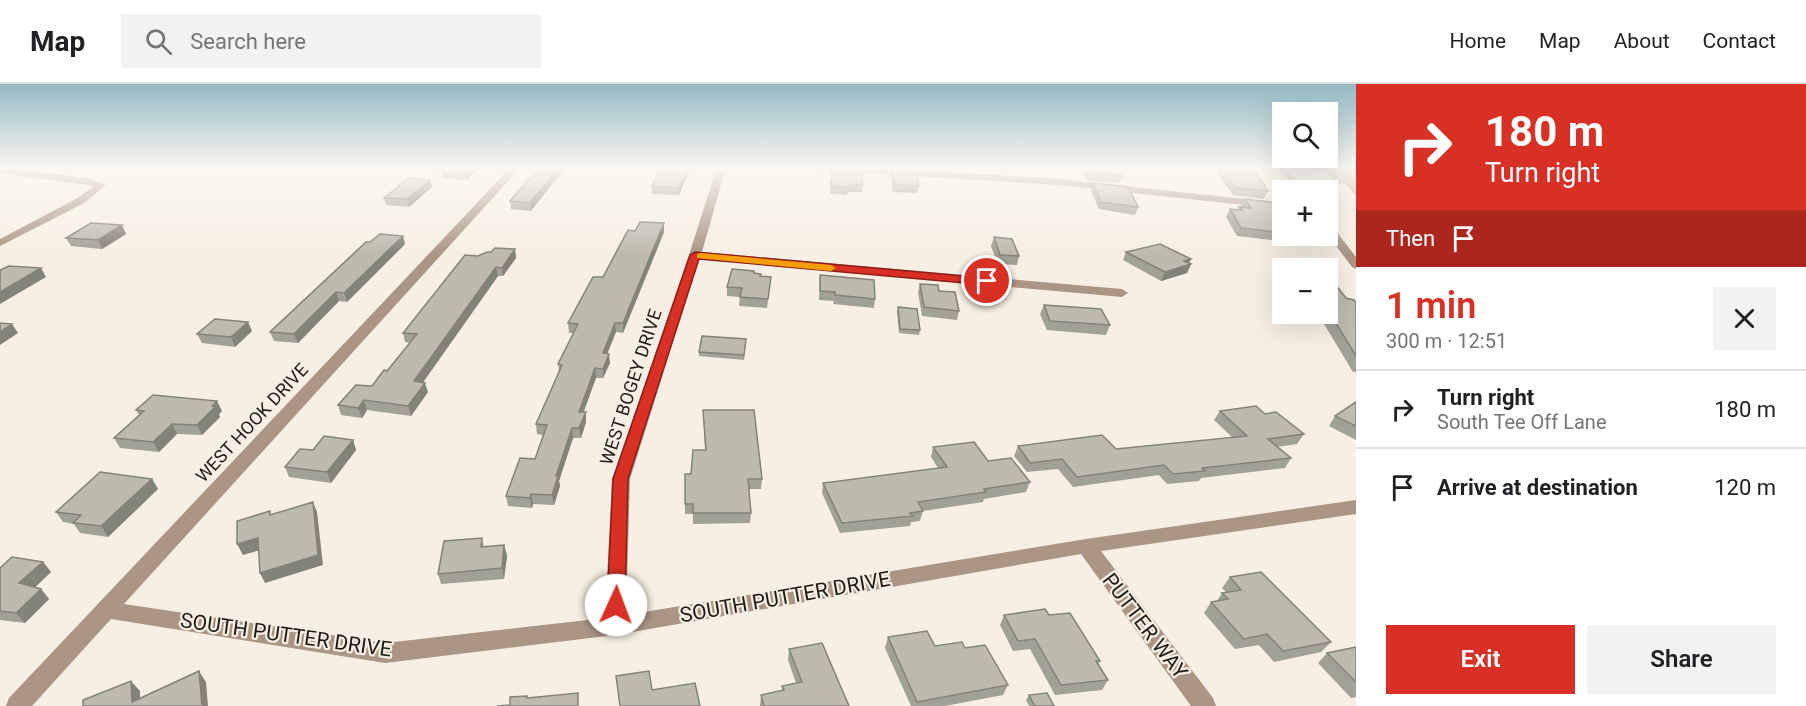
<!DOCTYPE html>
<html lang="en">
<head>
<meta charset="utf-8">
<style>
  body { margin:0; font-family:Roboto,sans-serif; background:#f2f2f2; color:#202124; height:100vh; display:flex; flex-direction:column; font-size:22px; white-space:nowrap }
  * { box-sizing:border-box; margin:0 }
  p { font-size:20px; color:#757577 }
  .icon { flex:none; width:33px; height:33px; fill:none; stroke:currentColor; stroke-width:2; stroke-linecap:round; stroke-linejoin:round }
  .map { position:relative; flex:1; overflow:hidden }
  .sheet { display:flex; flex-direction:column; background:#fff; width:450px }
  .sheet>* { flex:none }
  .hud { background:#d93025; color:#fff; overflow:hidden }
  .controls { position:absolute; left:1272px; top:18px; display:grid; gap:12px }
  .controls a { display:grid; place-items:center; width:66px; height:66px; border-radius:0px; background:#fff; box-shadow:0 6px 24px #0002; font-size:30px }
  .pin { position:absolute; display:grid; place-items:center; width:51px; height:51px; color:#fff; margin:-26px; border:3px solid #fff; border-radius:50%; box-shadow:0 2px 6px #0007 }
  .me { position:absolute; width:66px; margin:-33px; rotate:2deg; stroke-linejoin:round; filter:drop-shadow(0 0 4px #0008) }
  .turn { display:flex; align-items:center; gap:21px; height:126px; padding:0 30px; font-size:27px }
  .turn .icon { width:78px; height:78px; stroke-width:2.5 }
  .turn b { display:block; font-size:42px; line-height:51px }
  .then { display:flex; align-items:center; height:57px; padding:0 30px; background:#0003; gap:12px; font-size:22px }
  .round { display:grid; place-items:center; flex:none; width:63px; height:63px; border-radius:0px; background:#f2f2f2 }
  .summary { display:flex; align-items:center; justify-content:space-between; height:102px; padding:0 30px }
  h1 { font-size:36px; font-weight:600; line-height:45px; color:#d93025 }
  .primary-button { display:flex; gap:12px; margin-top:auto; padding:12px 30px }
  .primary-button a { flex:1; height:69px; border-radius:0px; background:#d93025; color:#fff; font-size:24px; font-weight:600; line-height:69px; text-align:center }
  .primary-button a+a { background:#f2f2f2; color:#202124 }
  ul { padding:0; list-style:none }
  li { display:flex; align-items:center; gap:18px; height:78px; padding:0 30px; border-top:2px solid #e0e0e0 }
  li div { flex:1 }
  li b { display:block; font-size:22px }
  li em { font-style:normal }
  header { display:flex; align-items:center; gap:36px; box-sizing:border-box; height:84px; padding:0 30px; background:#fff; border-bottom:2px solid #e0e0e0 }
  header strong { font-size:28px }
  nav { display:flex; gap:33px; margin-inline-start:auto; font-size:21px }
  .search { width:420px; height:54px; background:#f2f2f2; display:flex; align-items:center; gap:15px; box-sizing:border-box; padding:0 21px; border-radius:0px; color:#757577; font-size:22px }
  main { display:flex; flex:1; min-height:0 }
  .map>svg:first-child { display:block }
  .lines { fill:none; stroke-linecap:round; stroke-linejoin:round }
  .street { fill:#ab9686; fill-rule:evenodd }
  .wall { fill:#a2a196 }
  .shaded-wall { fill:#84837a }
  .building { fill:#bcbbae; stroke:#84837a; stroke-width:1.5 }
  .route { fill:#d93025; stroke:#8d1f18; stroke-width:1.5 }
  .slow { fill:#f59e0b }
  .labels { text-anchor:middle; stroke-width:4.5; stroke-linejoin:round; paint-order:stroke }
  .street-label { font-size:18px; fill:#1e1b17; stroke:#f7efe3 }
  .near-street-label { font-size:21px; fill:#1e1b17; stroke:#f7efe3 }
</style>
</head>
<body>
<header>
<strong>Map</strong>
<div class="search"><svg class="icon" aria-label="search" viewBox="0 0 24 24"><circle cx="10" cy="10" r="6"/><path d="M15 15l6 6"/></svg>Search here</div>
<nav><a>Home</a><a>Map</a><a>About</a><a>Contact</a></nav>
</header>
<main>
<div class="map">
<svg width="1356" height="622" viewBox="0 0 1356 622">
  <rect width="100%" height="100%" fill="#f7efe3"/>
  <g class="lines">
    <g class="street">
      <path d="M0,83L88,94L106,101L84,119L0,162V155L76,115L94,102L0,89Z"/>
      <path d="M511,83H521L124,520L385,559L605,534L612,395L689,171L717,83H726L702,168L1122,205L1128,209L1122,213L699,175L630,395L626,531L1086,455L1356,416V430L1101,467L1213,614L1216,622H1191L1081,470L615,551L385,579L111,535L32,622H6L9,614Z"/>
      <path d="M814,83H859L1060,95L1282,119V125L1060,101L819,86Z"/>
      <path d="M1277,83H1286L1304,106H1294Z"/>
      <path d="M1328,141L1332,142L1356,173V185L1352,183L1328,151Z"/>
    </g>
  </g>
  <g class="wall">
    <path d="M481,83L467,96L443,94L441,87Z"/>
    <path d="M540,83L531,127L511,125L510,117Z"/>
    <path d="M691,83L679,111L652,110V102Z"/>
    <path d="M831,83L863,101L862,108H848L847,111L830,110Z"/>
    <path d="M1081,83H1118L1123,92L1120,99L1086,96Z"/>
    <path d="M1219,83H1232L1268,107L1264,115L1233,111L1217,89Z"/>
    <path d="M1321,83H1356V112L1346,100L1336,99Z"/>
    <path d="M892,85L919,102L917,109L893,108L891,93Z"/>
    <path d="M430,96L432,103L409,123L386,121L384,114Z"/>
    <path d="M1093,99L1138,123L1135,131L1099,125L1091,107Z"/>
    <path d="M1245,115L1282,127V152H1292L1291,154L1284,153L1282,157L1237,152L1226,133L1230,125L1238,126L1239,123H1241Z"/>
    <path d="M664,139V148L623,249L616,248L607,269L610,279L603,294H596L583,328L586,338L581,354H573L559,397L560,402L554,421L533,420L532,424L508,422L506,412L535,375L543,351L537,350L536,340L559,288L558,280L574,249H569L568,239L603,193L635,147Z"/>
    <path d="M126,150L102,165L71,162L66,154Z"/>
    <path d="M994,153L1019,172L1017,181L998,180L991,162Z"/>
    <path d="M405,160L347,218L339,217L298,259L274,257L270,248Z"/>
    <path d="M515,165L516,174L503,192H498L423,298L428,308L411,332L367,326L362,334L341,331L338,321L372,302L387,287L410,259L405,258L403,249L478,172Z"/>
    <path d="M1126,168L1189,179L1191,180L1187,189L1161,197L1123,176Z"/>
    <path d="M1298,179L1322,184H1296Z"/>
    <path d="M754,189L761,192L770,201L767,224L739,222L740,213L727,212V203Z"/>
    <path d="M820,191L875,215L874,224L833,220L834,217L819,216Z"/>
    <path d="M1328,191L1346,214L1356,219V288H1353L1318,230H1328Z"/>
    <path d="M920,200L939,207L959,227L957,236L922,232L918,208Z"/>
    <path d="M1044,221L1110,241L1106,251L1047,246L1040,230Z"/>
    <path d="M898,223L920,246L919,251L899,249L897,228Z"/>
    <path d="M252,247L235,263L202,259L197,250Z"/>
    <path d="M746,255L744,276L699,272V268Z"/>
    <path d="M1356,318V356L1329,342L1335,332Z"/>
    <path d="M136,326L222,327L219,330L220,333L202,351L177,350L159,368L120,364L114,354L139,331Z"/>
    <path d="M703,326L762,395L761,405H749L751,429L750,439L693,440V430H685V390H691L705,366Z"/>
    <path d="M1220,327L1265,330L1304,350L1297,360L1277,363L1291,374L1285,384L1201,394L1199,397L1167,400L1159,391L1073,403L1058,385L1027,388L1014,372L1018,362L1116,365L1233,354L1214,336Z"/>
    <path d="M353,356L356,366L331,399L289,393L285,383L313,366Z"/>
    <path d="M933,363L988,377L1030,398L1026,408L984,415L983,418L923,427L920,437L911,438L910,442L840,449L822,409L823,399L938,384L931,373Z"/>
    <path d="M152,395L158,405L108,453L80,449L74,440L63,438L56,428Z"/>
    <path d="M482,454L484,463L504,461L507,472L504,495L441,500L438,490Z"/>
    <path d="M43,478L51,488L35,503L41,505L49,515L25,539L0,536V484Z"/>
    <path d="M1230,493L1331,558L1321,568L1274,578L1259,561L1235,565L1204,529L1211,518L1217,517L1222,509H1227L1222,504Z"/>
    <path d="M1004,531H1049L1100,577L1098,580L1108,596L1102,606L1055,611L1030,565L1013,567L1000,541Z"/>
    <path d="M888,553L935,562L965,564L1008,601L1003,611L945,622H911L885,564Z"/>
    <path d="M1356,563V613L1351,614L1318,579L1327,569Z"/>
    <path d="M789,565L849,622H760L761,611L782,607V602L796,599L788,576Z"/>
    <path d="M1029,611L1054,622H1029L1026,616Z"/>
  </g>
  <g class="shaded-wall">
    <path d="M472,83H481L467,96L466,88Z"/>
    <path d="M560,83H566L531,127L530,119Z"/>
    <path d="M688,83H691L679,111V104Z"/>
    <path d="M430,96L432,103L409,123L407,115Z"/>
    <path d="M664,139V148L623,249V239Z"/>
    <path d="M122,141L126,150L102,165L98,156Z"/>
    <path d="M403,152L405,160L347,218L344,209Z"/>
    <path d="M515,165L516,174L503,192L502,184Z"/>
    <path d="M1191,175L1188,181L1191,180L1187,189L1161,197L1165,188L1184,177Z"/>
    <path d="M496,183L498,192L417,307L414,297Z"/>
    <path d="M41,184L46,193L0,220V208Z"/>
    <path d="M336,208L339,217L298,259L294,250Z"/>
    <path d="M248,238L252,247L235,263L231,253Z"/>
    <path d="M615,239L616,248L604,278L603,269Z"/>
    <path d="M12,240L18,249L0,261V248Z"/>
    <path d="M609,270L610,279L603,294V285Z"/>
    <path d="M595,284L596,294L580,338L579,328Z"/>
    <path d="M425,299L428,308L411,332L408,322Z"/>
    <path d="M364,316L367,326L362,334L358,324Z"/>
    <path d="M217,317L222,327L219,330L220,333L202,351L197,341Z"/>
    <path d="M586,328V338L581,354L579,344Z"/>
    <path d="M172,340L177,350L159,368L153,358Z"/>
    <path d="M572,344L573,354L559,397L560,402L554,421L552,411L556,392Z"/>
    <path d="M353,356L356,366L331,399L327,388Z"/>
    <path d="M152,395L158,405L108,453L101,442Z"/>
    <path d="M531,410L533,420L532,424L530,414Z"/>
    <path d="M313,418L317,428L323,481L265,499L260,489Z"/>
    <path d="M258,454L264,465L243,471L237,460Z"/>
    <path d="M504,461L507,472L504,495L502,484Z"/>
    <path d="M43,478L51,488L28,510L19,499Z"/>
    <path d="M41,505L49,515L25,539L16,529Z"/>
    <path d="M199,587L206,598L208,622H202Z"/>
    <path d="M131,597L140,607V622L132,618Z"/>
  </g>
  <g class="building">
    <path d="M446,83H472L466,88L441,87Z"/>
    <path d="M540,83H560L530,119L510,117Z"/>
    <path d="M661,83H688L679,104L652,102Z"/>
    <path d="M832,83H861L863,101L848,100V103L831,102Z"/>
    <path d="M1086,83H1118L1123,92L1089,88Z"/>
    <path d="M1221,83H1232L1254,85L1268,107L1236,104Z"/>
    <path d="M1332,83H1356V99L1350,93L1340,91Z"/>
    <path d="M892,85L915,87L919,102L895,100Z"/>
    <path d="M409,94L430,96L407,115L384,114Z"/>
    <path d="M1093,99L1128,103L1138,123L1101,118Z"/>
    <path d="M1245,115L1277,119L1282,127V149L1241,144L1230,125L1242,126L1239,123L1251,124Z"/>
    <path d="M640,138L664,139L623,239H615L603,269L609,270L603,285L595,284L579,328H586L579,344H572L556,392H558L552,411L531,410L530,414L506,412L520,374L535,375L547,341L536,340L562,281L558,280L578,240L568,239L593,193H603L628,146L635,147Z"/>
    <path d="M91,139L122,141L98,156L66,154Z"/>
    <path d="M380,150L403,152L344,209L336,208L294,250L270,248L366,158H370Z"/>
    <path d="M994,153L1012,155L1019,172L1000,171Z"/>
    <path d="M1160,160L1191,175L1184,177L1191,180L1165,188L1126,168Z"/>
    <path d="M495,164L515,165L502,184L496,183L414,297L425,299L408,322L364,316L358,324L338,321L356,301L372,302L384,286L387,287L417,250L403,249L465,171L478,172L487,168H491Z"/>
    <path d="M1298,179L1320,182L1322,184H1302Z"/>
    <path d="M9,182L41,184L0,208V186Z"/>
    <path d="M732,185L754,187V189L761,190L760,192L771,193L768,215L740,213L742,204L727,203Z"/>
    <path d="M820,191L874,196L875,215L835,211V208L820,207Z"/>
    <path d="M1328,191L1346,214L1354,216L1356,219V272L1328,226Z"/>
    <path d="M920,200L938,201L939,207L955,208L959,227L924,223Z"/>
    <path d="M1044,221L1101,225L1110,241L1050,237Z"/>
    <path d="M898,223L917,225L920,246L900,245Z"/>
    <path d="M215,235L248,238L231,253L197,250Z"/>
    <path d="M0,239L12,240L0,248Z"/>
    <path d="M702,252L746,255L744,271L699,268Z"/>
    <path d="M153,311L217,317L212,322L215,323L197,341L172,340L153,358L114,354L144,327L136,326Z"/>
    <path d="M1356,318V342L1335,332Z"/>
    <path d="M1256,322L1265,330L1276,328L1304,350L1268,355L1291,374L1202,384L1205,387L1173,390L1164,381L1077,393L1062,375L1030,379L1018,362L1102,351L1116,365L1247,352L1220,327Z"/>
    <path d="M703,326H754L762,395H748L751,429H693V420H685V390H691L693,366H706Z"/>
    <path d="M324,352L353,356L327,388L285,383L300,365L313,366Z"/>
    <path d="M974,358L988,377L1011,374L1030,398L984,405L986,408L918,418L923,427L910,429L913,432L842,439L823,399L947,383L933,363Z"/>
    <path d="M100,388L152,395L101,442L73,439L81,431L56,428Z"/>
    <path d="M313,418L318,471L260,489L258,454L237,460V437L270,427V431Z"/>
    <path d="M482,454L481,463L504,461L502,484L438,490L444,457Z"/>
    <path d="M12,473L43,478L19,499L41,505L16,529L0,527V484Z"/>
    <path d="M1261,488L1331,558L1283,567L1267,550L1244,555L1211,518L1228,515L1222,509L1241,506L1230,493Z"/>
    <path d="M1045,525L1049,531L1070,529L1100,577H1096L1108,596L1061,601L1035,555L1018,557L1004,531Z"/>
    <path d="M927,547L935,562L962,558L965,564L985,561L1008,601L917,618L888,553Z"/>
    <path d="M822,559L849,622H764L761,611L784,606L782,602L802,598L789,565Z"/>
    <path d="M1356,563V598L1327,569Z"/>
    <path d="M199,587L202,622H83V616L131,597L132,618Z"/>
    <path d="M649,587L652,606L695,599L700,622H620L616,592Z"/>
    <path d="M578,609V622H497L510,621V613L527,612V614Z"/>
    <path d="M1047,609L1054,622H1035L1029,611Z"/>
  </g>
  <linearGradient id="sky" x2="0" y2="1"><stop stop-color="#92b9c3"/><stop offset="0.49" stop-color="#fbf8f2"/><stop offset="1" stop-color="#fbf8f2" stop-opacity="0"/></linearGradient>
  <rect width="1356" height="170" fill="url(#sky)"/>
  <path class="route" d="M695,168L987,194L993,197L987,201L699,175L628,395L625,521L623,527L616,529L609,527L607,521L613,395L690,171Z"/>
  <path class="slow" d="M701,169L831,181L836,184L831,187L697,174V170Z"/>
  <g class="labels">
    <g class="street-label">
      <text transform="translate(631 303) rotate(-72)" y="6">WEST BOGEY DRIVE</text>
      <text transform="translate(252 339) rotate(-47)" y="6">WEST HOOK DRIVE</text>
    </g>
    <g class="near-street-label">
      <text transform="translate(785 513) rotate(-10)" y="7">SOUTH PUTTER DRIVE</text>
      <text transform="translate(1145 542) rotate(53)" y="7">PUTTER WAY</text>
      <text transform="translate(286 551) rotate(8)" y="7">SOUTH PUTTER DRIVE</text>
    </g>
  </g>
</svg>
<div class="controls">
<a><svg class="icon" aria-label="search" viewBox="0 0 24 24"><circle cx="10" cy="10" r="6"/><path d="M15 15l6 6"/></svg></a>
<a>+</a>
<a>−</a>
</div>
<div class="pin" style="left:987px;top:197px;background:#d93025"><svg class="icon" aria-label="arrive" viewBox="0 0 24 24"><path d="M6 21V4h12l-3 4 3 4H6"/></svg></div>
<svg class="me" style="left:616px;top:521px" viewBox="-20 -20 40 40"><circle r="19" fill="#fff"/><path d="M0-13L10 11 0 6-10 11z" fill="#d93025"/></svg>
</div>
<section class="sheet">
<div class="hud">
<div class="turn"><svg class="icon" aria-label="right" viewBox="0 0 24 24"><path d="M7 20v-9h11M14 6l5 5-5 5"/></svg><div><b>180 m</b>Turn right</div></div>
<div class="then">Then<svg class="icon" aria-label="arrive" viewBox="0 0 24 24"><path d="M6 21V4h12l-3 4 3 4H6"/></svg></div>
</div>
<div class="summary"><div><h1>1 min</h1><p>300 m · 12:51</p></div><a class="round"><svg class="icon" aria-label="close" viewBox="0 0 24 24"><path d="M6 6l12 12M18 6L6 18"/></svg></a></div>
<ul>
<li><svg class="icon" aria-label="right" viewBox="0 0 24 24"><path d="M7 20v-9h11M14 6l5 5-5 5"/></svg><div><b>Turn right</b><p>South Tee Off Lane</p></div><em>180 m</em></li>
<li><svg class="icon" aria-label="arrive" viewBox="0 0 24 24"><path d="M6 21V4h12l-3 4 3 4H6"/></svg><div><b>Arrive at destination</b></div><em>120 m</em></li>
</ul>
<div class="primary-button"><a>Exit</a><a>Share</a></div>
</section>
</main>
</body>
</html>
